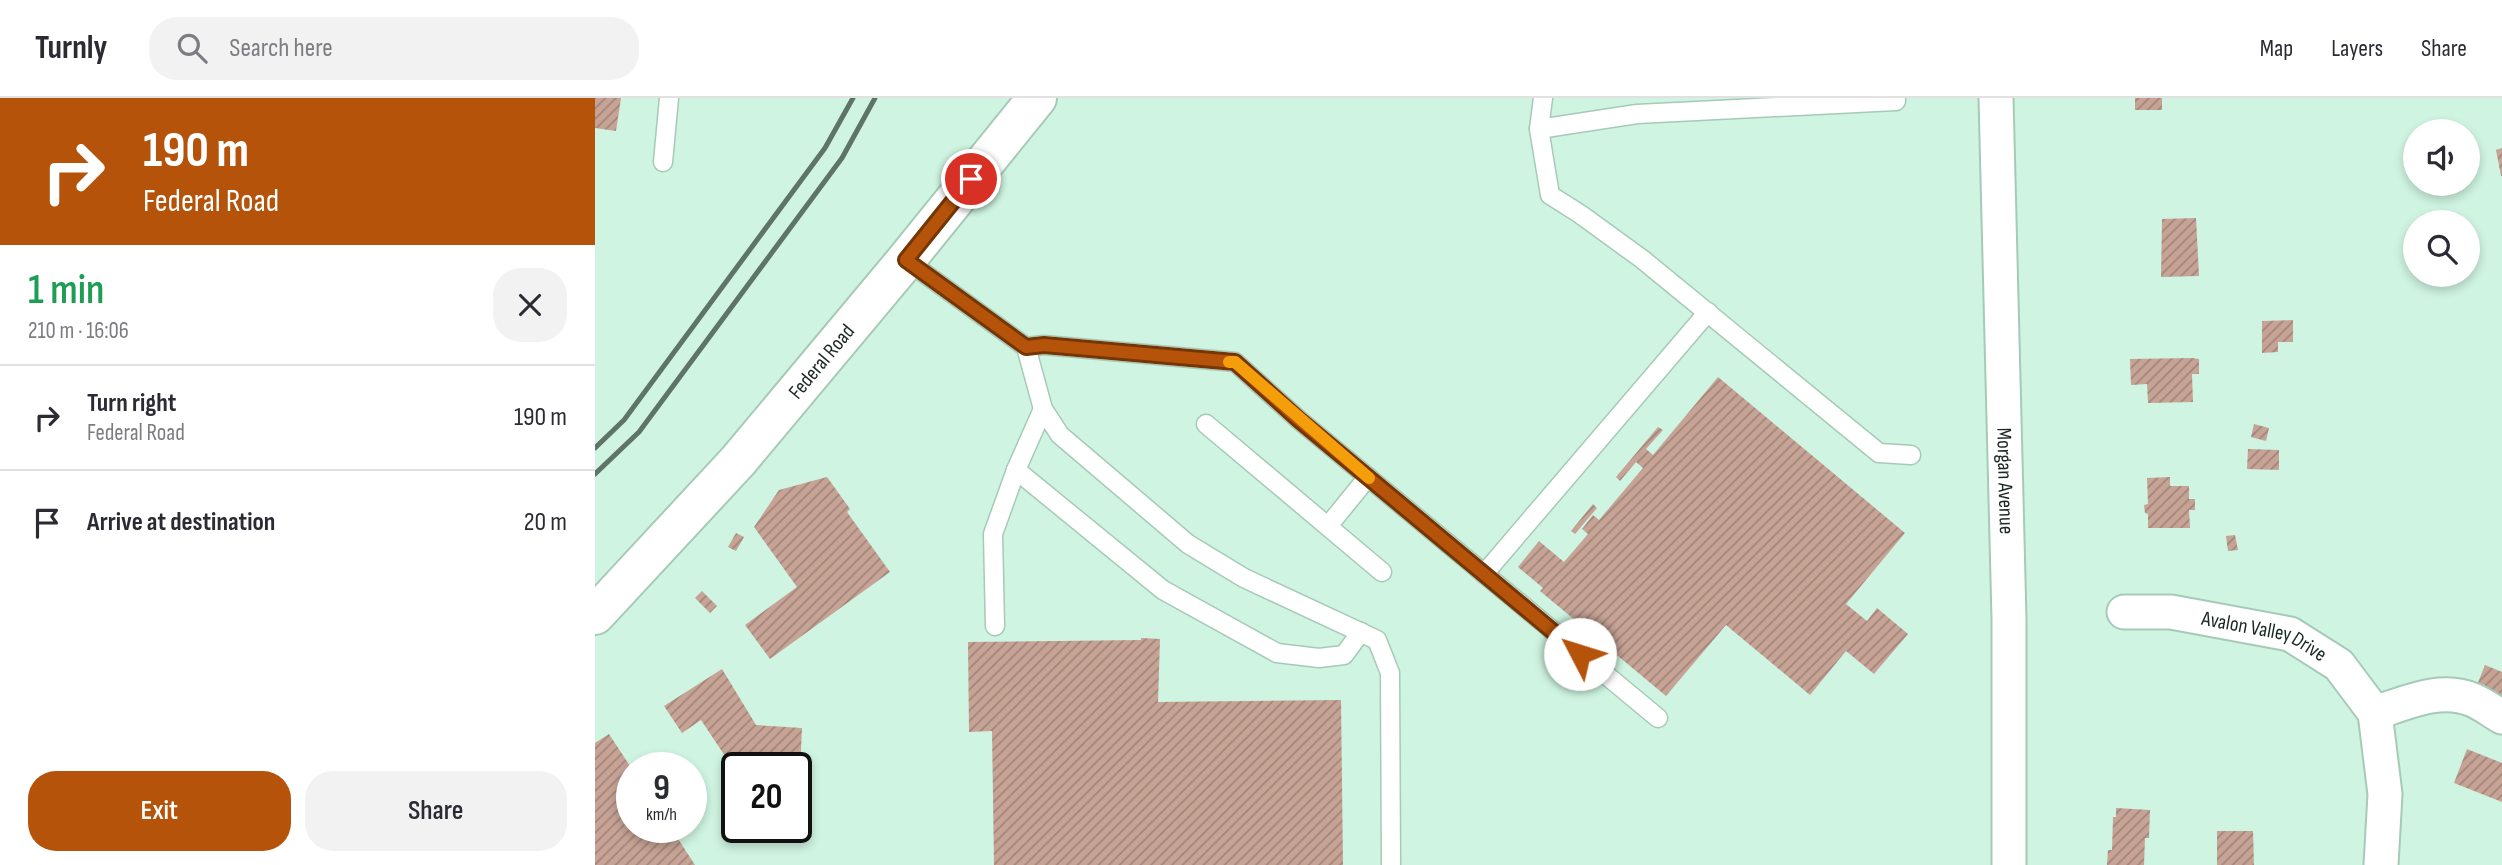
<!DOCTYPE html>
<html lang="en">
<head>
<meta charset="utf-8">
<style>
  body { margin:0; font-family:"Sofia Sans Condensed",sans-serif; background:#f2f2f3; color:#2b2b33; height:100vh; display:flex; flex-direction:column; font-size:26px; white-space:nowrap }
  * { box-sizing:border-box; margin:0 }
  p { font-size:23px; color:#7c7c81 }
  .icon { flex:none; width:38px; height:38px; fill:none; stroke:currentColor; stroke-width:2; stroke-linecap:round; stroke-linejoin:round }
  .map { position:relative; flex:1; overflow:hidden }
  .details { display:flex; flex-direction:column; background:#fff; width:595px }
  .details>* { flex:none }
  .hud { background:#b45309; color:#fff; overflow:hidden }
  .controls { position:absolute; left:1808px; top:21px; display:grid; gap:14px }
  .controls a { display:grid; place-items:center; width:77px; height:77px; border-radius:50%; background:#fff; box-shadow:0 4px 10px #0003; font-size:35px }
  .speed { position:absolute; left:21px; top:654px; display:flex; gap:14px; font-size:35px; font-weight:700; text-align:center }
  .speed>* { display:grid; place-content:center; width:91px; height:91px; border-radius:50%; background:#fff; box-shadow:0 4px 10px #0003; line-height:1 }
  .speed small { font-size:18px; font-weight:400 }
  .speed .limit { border:4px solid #111; border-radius:10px; background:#fff; color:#111 }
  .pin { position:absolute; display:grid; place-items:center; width:60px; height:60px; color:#fff; margin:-30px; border:4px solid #fff; border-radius:50%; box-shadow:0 2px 7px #0007 }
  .me { position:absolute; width:77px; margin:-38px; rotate:310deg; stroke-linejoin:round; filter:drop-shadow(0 0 5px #0008) }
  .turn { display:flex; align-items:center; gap:24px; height:147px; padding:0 28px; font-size:32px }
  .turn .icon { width:91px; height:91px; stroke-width:2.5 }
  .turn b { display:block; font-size:49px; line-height:60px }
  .round { display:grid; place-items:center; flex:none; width:74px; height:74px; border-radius:28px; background:#f2f2f3 }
  .head { display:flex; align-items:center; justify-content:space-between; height:119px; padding:0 28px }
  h1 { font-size:42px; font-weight:600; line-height:52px; color:#1e9e55 }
  .cta { display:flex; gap:14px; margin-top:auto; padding:14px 28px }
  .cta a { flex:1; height:80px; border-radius:28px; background:#b45309; color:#fff; font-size:28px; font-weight:600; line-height:80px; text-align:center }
  .cta a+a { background:#f2f2f3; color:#2b2b33 }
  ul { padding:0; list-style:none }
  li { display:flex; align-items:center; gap:21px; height:105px; padding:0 28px; border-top:2px solid #e1e1e2 }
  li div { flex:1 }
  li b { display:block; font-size:26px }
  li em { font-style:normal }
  header { display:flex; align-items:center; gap:42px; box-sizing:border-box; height:98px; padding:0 35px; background:#fff; border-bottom:2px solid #e1e1e2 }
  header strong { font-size:33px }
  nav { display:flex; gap:38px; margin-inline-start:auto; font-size:24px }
  .search { width:490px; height:63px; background:#f2f2f3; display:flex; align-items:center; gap:18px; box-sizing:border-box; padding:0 24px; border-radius:28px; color:#7c7c81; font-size:26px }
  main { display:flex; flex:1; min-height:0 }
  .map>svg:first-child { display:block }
  .building { fill:url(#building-hatch) }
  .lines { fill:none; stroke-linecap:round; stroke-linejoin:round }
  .service-casing { stroke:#a6cab7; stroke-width:21 }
  .minor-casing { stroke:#a6cab7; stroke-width:37 }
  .primary-casing { stroke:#a6cab7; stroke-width:42 }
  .service { stroke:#fff; stroke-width:18 }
  .minor { stroke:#fff; stroke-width:33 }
  .primary { stroke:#fff; stroke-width:38 }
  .rail { stroke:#5e7469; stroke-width:5 }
  .route-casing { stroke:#753606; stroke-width:18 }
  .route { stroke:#b45309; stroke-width:12 }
  .slow { stroke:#f59e0b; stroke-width:12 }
  .labels { text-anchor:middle; stroke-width:7; stroke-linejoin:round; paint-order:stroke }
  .street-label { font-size:21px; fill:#1b2922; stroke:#e1fff0 }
</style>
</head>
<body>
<header>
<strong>Turnly</strong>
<div class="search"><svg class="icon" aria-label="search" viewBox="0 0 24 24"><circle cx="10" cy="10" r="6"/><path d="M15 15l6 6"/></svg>Search here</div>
<nav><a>Map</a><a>Layers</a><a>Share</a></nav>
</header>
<main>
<section class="details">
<div class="hud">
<div class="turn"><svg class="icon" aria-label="right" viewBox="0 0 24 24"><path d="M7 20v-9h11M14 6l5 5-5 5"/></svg><div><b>190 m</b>Federal Road</div></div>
</div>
<div class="head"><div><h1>1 min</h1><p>210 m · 16:06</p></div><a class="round"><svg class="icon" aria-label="close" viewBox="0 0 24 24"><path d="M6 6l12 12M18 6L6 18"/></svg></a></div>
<ul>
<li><svg class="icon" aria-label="right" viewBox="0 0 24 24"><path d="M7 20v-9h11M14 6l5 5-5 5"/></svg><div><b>Turn right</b><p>Federal Road</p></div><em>190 m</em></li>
<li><svg class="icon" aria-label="arrive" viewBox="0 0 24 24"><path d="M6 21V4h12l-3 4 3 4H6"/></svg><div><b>Arrive at destination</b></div><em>20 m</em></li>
</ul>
<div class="cta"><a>Exit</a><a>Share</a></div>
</section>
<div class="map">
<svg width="1907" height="767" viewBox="0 0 1907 767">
  <defs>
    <pattern id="building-hatch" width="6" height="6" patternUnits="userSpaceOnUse" patternTransform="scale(1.75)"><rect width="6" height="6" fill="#c7a396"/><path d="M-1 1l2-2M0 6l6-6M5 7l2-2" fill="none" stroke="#a1857a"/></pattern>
  </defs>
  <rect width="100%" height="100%" fill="#cff4e1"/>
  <g class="building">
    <path d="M0,0H26L21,33L0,30Z"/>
    <rect x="1540" y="0" width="27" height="12"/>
    <path d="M1907,50V78H1906L1901,52Z"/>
    <path d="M1601,120L1604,178L1566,179L1567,121Z"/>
    <path d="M1698,222V244H1683V254L1667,255V223Z"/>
    <path d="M1597,260L1604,261V276H1597L1598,304L1553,305L1552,286L1536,287L1535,261Z"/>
    <path d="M1123,279L1310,435L1251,506L1272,523L1282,510L1313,536L1279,576L1251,553L1215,597L1131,527L1071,598L945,493L948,490L923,469L944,443L969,464L993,436L987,431L998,417L1004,422L1048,370L1041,364L1025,383L1021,379L1063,329L1068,332L1051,351L1058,357Z"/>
    <path d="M1659,326L1674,330L1671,343L1656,339Z"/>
    <path d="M1653,351L1684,352V372L1652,371Z"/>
    <path d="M232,379L255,411L252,414L295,474L175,561L150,527L202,489L159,429L184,392Z"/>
    <path d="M1575,379V388H1594V401H1600V412H1594L1595,430H1553V416L1550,415L1549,407L1553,406L1552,380Z"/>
    <path d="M998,406L1002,410L980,436L976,433Z"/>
    <path d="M141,435L149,439L141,453L133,449Z"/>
    <path d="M1640,437L1643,452L1633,453L1631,438Z"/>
    <path d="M107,493L122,508L115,515L100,500Z"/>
    <path d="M546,540L565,541L563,604L746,602L748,767H399L397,633L374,634L373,544L546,542Z"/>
    <path d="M1890,567L1907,574V603L1880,592Z"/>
    <path d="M127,571L161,627L207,630L205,674H201V670H138L106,622L87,635L69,608Z"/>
    <path d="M14,636L37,671V730H76L100,767H0V645Z"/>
    <path d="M1872,651L1907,665V704L1859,685Z"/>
    <path d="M1521,710L1555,712L1554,740H1550L1549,767H1512L1513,752H1517L1518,719H1521Z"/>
    <path d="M1622,733H1658L1659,767H1622Z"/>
  </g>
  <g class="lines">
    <defs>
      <g id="service">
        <path d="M948,0L944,31L955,97L985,116L1047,161L1284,355L1316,357"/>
        <path d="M944,31L1042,16L1301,3V0"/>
        <path d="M68,64L74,0"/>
        <path d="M311,162L431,249L449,247L640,264L703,321L1063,620"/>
        <path d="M431,249L448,311L465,337L593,446L649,480L782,542L795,575L796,767"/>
        <path d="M611,326L787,474"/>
        <path d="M421,372L568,492L682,555L724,560L749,557L766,534"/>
        <path d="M733,428L773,379"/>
        <path d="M889,476L1113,214"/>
        <path d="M400,528L398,436L421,372L448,311"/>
      </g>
      <g id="minor">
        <path id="s1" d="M1401,0L1414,521V767"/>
        <path id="s2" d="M1529,514H1576L1695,536L1744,567L1780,615L1790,696L1786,767"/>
        <path d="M1780,615C1811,605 1846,588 1878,602C1888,606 1898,614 1907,619"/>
      </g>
      <g id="primary">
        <path id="s3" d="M0,517L143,363L311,162L442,0"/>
      </g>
    </defs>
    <use href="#service" class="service-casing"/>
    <use href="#minor" class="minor-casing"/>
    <use href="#primary" class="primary-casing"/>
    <use href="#service" class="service"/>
    <use href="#minor" class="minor"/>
    <use href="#primary" class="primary"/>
    <g class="rail">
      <path d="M0,350L29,322L230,50L258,0"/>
      <path d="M0,376L44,334L247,60L280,0"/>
    </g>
  </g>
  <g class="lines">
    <defs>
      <path id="route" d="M376,81L311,162L431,249L449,247L640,264L703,321L985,556"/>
    </defs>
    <use href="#route" class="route-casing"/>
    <use href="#route" class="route"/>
    <path class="slow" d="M634,264H640L774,380"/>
  </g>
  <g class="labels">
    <g class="street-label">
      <text dy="7" stroke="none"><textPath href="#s3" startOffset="340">Federal Road</textPath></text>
      <text dy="7" stroke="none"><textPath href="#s1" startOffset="383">Morgan Avenue</textPath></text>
      <text dy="7" stroke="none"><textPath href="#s2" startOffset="144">Avalon Valley Drive</textPath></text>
    </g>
  </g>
</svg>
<div class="controls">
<a><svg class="icon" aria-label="sound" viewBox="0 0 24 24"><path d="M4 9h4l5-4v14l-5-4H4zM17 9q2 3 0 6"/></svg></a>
<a><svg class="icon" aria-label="search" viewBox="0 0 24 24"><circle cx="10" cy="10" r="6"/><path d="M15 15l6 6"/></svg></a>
</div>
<div class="speed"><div>9<small>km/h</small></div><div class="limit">20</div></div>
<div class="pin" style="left:376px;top:81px;background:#d93025"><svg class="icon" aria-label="arrive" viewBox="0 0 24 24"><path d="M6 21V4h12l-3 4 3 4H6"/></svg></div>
<svg class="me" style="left:985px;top:556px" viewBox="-20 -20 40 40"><circle r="19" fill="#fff"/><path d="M0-13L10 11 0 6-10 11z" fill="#b45309"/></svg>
</div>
</main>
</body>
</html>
